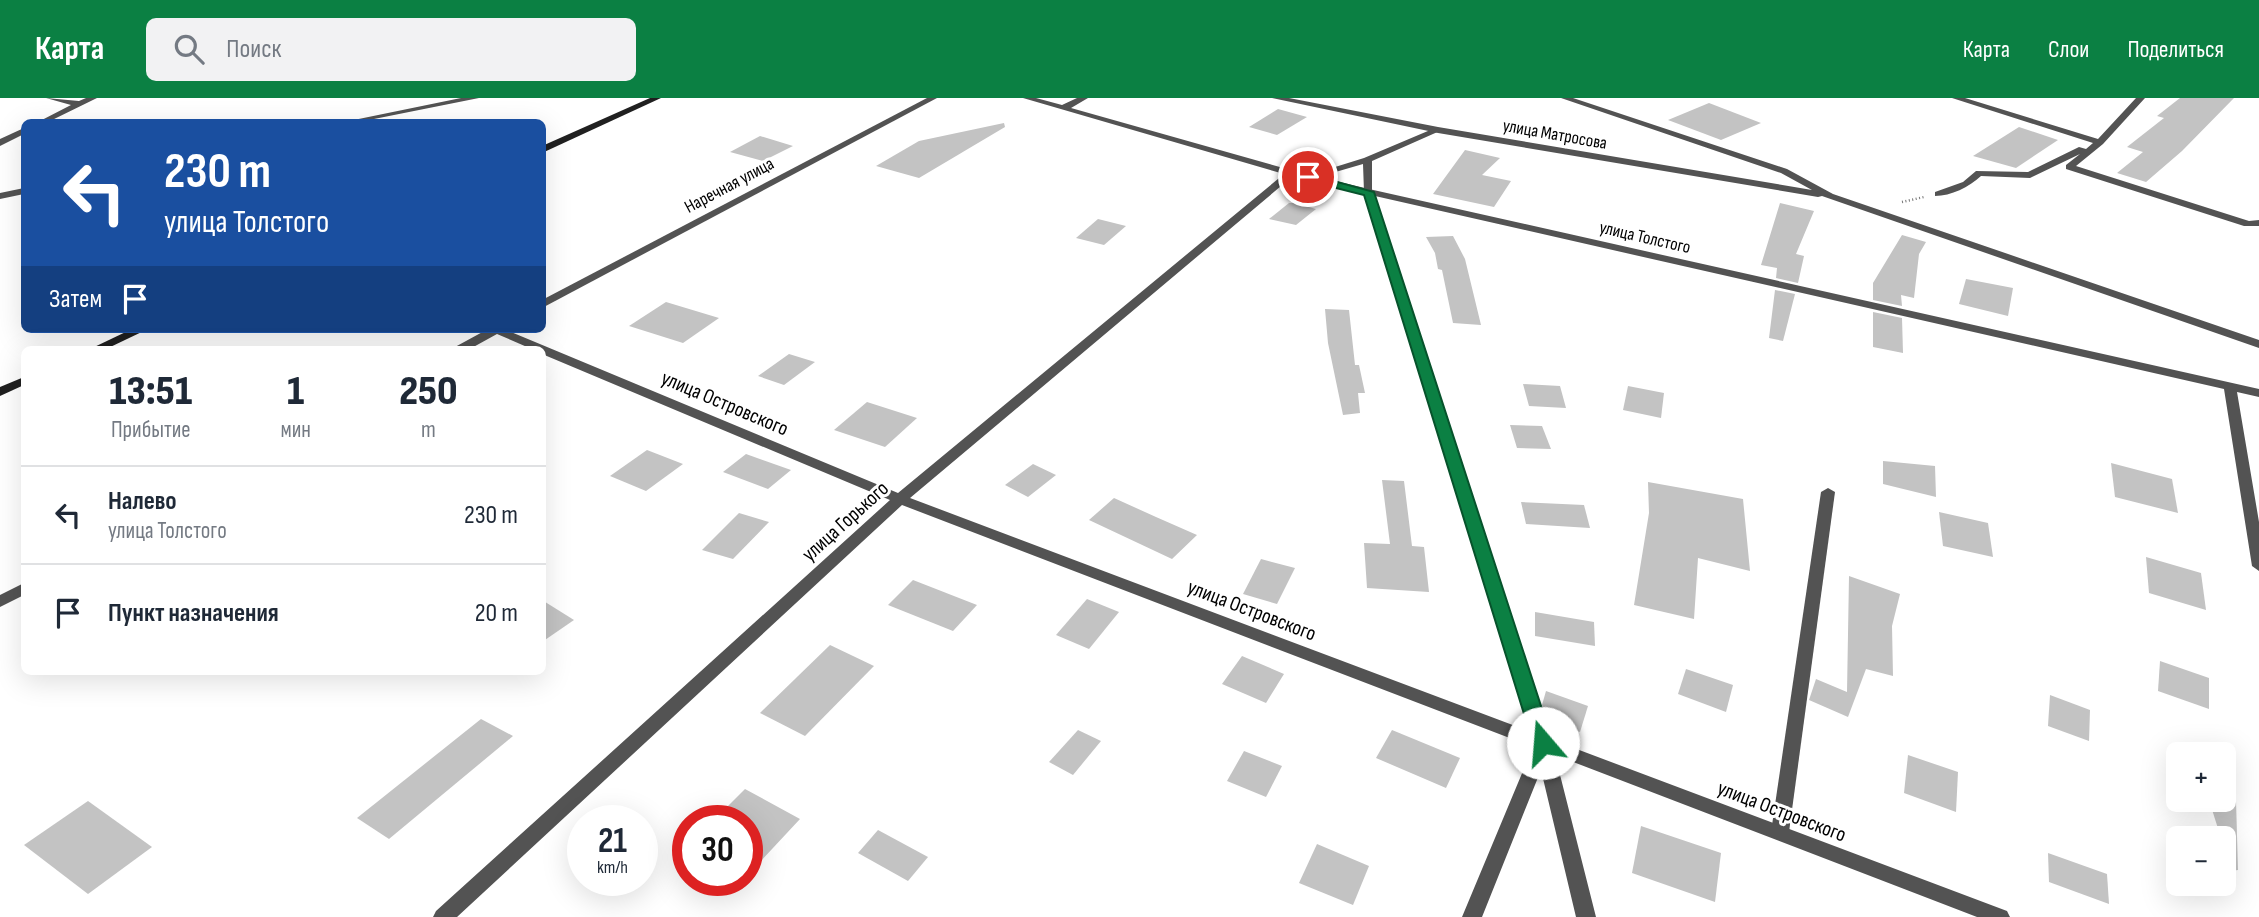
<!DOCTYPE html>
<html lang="ru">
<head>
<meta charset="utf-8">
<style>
  body { margin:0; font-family:"Sofia Sans Condensed",sans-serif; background:#f2f2f3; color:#1f2937; height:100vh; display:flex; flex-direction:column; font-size:26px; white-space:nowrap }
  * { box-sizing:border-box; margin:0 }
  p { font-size:23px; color:#747a83 }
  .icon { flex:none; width:38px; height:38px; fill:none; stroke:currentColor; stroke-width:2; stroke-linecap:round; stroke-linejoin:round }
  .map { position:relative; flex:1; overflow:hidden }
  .details { position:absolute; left:21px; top:248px; width:525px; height:329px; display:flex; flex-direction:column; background:#fff; border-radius:10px; box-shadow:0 7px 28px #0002 }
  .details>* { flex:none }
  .top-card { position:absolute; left:21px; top:21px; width:525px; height:214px; border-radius:10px; box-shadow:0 7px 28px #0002; background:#1a4fa0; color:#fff; overflow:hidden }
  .fabs { position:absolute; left:2166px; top:644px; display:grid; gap:14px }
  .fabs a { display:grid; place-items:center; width:70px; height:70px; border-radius:10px; background:#fff; box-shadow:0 7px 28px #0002; font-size:35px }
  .speed { position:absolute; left:567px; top:707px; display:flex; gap:14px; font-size:35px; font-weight:700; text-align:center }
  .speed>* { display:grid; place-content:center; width:91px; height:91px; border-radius:50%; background:#fff; box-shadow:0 7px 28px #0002; line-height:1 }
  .speed small { font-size:18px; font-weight:400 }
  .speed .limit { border:10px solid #d22; background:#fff; color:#111 }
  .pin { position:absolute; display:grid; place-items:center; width:60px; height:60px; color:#fff; margin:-30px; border:4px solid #fff; border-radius:50%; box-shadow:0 2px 7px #0007 }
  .me { position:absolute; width:77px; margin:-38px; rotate:342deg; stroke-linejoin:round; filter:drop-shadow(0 0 5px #0008) }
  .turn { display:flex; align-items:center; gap:24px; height:147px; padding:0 28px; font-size:32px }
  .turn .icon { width:91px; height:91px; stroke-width:2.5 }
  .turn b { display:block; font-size:49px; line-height:60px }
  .then { display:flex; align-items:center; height:66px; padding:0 28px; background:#0003; gap:14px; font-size:26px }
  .eta { display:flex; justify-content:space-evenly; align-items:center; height:119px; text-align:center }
  .eta b { font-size:42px; font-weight:800; line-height:49px }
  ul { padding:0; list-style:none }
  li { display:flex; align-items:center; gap:21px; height:98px; padding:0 28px; border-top:2px solid #e0e1e3 }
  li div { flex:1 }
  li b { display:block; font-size:26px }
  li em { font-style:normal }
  header { display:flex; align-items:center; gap:42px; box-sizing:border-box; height:98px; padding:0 35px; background:#0b8043; color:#fff }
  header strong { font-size:33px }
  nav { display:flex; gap:38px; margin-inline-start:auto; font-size:24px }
  .search { width:490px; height:63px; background:#f2f2f3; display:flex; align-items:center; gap:18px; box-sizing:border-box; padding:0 24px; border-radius:10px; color:#747a83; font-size:26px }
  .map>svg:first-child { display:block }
  .building { fill:#c3c3c3 }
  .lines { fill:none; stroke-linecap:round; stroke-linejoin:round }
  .path { stroke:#757575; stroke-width:2.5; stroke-dasharray:1 2.5; stroke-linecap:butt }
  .lane { fill:#535353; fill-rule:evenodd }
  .street { fill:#535353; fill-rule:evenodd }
  .secondary { fill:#202020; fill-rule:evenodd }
  .route { fill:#0b8043; stroke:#07532c; stroke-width:2 }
  .labels { text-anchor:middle; stroke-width:6; stroke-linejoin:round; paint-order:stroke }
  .far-street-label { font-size:18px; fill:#000; stroke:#fff }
  .street-label { font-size:21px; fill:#000; stroke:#fff }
</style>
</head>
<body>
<header>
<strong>Карта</strong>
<div class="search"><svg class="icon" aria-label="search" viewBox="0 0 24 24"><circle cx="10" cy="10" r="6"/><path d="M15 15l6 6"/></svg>Поиск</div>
<nav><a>Карта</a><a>Слои</a><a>Поделиться</a></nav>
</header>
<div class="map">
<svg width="2259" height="819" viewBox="0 0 2259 819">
  <rect width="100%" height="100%" fill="#fff"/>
  <g class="building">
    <path d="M2180,0H2234L2182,53L2146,84L2117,75L2143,54L2127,49L2164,20L2157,18Z"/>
    <path d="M1709,5L1761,25L1721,42L1668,22Z"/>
    <path d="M1278,11L1307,19L1277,37L1249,29Z"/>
    <path d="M1004,25L1005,29L919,80L876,68L919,43Z"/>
    <path d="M2019,29L2058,42L2016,70L1973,58Z"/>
    <path d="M760,38L793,48L763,63L730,54Z"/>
    <path d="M1465,52L1500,60L1482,77L1511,83L1494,109L1433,96Z"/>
    <path d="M1289,105H1294L1316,111L1296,127L1269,121Z"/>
    <path d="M1780,105L1814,113L1796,156L1804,158L1798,185L1776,180L1777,170L1761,167Z"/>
    <path d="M1098,121L1126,128L1104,147L1076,140Z"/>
    <path d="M1902,137L1926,144L1919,156L1914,200L1901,197L1902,208L1873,202V185Z"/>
    <path d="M1453,138L1465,161L1481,227L1453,225L1442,172L1438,171L1435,155L1426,139Z"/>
    <path d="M1966,181L2013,190L2008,218L1959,206Z"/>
    <path d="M1775,192L1795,196L1783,243L1769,240Z"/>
    <path d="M666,204L719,220L683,245L629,228Z"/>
    <path d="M1325,211L1349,212L1355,267H1359L1365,295H1358L1360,315L1343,317L1328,245Z"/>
    <path d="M1873,214L1902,220L1903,255L1873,249Z"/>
    <path d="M789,256L815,264L784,287L758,278Z"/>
    <path d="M1523,286L1560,288L1566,310L1529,308Z"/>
    <path d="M1628,288L1664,295L1661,320L1623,312Z"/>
    <path d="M867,304L917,320L885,349L834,332Z"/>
    <path d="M1510,327L1542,328L1551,351L1517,350Z"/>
    <path d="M647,352L683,366L646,393L610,378Z"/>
    <path d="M746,356L791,372L768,391L723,374Z"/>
    <path d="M1883,363L1935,368L1936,399L1883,386Z"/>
    <path d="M2111,365L2172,381L2178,415L2115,399Z"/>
    <path d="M1033,366L1056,377L1028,399L1005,387Z"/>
    <path d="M1382,382L1404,383L1412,448L1424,449L1429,494L1367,490L1364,445L1390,446Z"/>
    <path d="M1648,384L1743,401L1750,473L1698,460L1694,521L1634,507L1649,415Z"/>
    <path d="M1114,400L1156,419L1197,437L1172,461L1089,422Z"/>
    <path d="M1521,404L1584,407L1590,430L1526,426Z"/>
    <path d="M1939,414L1988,425L1993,459L1943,448Z"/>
    <path d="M739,415L769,424L733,461L702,452Z"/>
    <path d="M2146,459L2201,475L2206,512L2149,495Z"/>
    <path d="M1261,461L1295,470L1277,506L1243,496Z"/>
    <path d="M1849,478L1900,496L1892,528L1893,578L1866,571L1848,619L1809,602L1816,581L1847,594Z"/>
    <path d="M913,482L977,507L953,533L888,507Z"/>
    <path d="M1087,501L1119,514L1089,551L1056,537Z"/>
    <path d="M542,502L574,522L542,544Z"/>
    <path d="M1535,514L1594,524L1595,548L1535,538Z"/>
    <path d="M830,547L874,568L805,638L760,615Z"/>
    <path d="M1242,558L1284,576L1266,605L1222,586Z"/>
    <path d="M2160,563L2209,580V611L2158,593Z"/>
    <path d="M1686,571L1733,587L1726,614L1678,596Z"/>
    <path d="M1546,593L1588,608L1580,634L1546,621L1542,607Z"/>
    <path d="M2050,597L2090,612L2089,643L2048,628Z"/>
    <path d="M481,621L513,638L389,741L357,720Z"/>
    <path d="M1078,632L1101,643L1073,677L1049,664Z"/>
    <path d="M1392,632L1460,660L1446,690L1376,660Z"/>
    <path d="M1244,653L1282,668L1266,699L1227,683Z"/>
    <path d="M1908,657L1958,674L1956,714L1904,695Z"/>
    <path d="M745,691L800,721L747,778V723H713Z"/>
    <path d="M2209,702H2236L2238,772L2231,773L2224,750V740H2221Z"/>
    <path d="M88,703L152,749L88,796L24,747Z"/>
    <path d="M1641,728L1721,755L1715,804L1632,775Z"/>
    <path d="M878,732L928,759L908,783L858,755Z"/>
    <path d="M1317,746L1369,768L1353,807L1299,785Z"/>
    <path d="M2048,755L2107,776L2109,806L2049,784Z"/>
  </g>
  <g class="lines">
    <path class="path" d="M1902,104L1924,99"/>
    <g class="lane">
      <path d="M1952,0H1965L2098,41L2136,0H2145L2103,46L2076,68L2249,123L2259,122V128H2244L2066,71V67L2080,56L2030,80L1981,78C1969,89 1951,98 1935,98V94L1963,84L1976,73L2028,74L2079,49L2086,51L2093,45Z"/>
      <path d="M1435,30L1442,32L1372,63V96L1364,94L1363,66L1308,82L1303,79L1364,60Z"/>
      <path d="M1828,390L1835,394L1789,734L1786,739L1780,742L1774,739L1771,734L1821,394Z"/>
    </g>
    <g class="street">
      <path d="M46,0L79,3L86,0H97L48,24H38L71,7Z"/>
      <path d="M461,0H479L359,24H344Z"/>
      <path d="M927,0H937L542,210V202Z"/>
      <path d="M1023,0H1036L1062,7L1077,0H1088L1071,10L1294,73L1369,91L2259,291V299L2237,294L2259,424V473L2252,468L2224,291L1375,98L1550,641L2007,813L2010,819H1977L1555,657L1596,819H1576L1541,672L1482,819H1462L1533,649L902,407L457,819H433L436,813L890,402L542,256V252H534L497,236L468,252H453L455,249L488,231H504L898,395L1284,76ZM1293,78L1365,96L1531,634L910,400Z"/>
      <path d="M1272,0H1289L1438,29L1812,92L1781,75L1561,0H1573L1787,71L1833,96L2259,242V250L1822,98L1818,99L1438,35Z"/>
      <path d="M24,30V36L0,48V41Z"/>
      <path d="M24,90V96L0,101V95Z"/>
      <path d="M24,485V497L0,509V497Z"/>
    </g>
    <g class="secondary">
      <path d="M650,0H661L542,55V48Z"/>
      <path d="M132,231H148L104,252H88Z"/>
      <path d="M24,279V287L0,298V289Z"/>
    </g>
  </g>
  <path class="route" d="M1308,76L1374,94L1553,645L1550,650L1543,653L1536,650L1533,645L1364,97L1304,82V77Z"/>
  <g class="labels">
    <g class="far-street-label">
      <text transform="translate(1555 36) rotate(10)" y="6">улица Матросова</text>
      <text transform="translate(729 87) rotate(-28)" y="6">Наречная улица</text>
      <text transform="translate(1645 139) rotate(13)" y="6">улица Толстого</text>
    </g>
    <g class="street-label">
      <text transform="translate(725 305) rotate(23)" y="7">улица Островского</text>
      <text transform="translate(845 423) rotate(-42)" y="7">улица Горького</text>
      <text transform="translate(1252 512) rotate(21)" y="7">улица Островского</text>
      <text transform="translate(1782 713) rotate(21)" y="7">улица Островского</text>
    </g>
  </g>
</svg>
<div class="fabs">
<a>+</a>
<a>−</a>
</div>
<div class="speed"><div>21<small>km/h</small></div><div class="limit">30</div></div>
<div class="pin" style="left:1308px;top:79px;background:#d93025"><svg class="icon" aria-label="arrive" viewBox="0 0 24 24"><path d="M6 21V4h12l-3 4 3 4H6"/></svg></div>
<svg class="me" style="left:1543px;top:645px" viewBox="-20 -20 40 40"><circle r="19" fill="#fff"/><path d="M0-13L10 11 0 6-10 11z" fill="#0b8043"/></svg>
<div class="top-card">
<div class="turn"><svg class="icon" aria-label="left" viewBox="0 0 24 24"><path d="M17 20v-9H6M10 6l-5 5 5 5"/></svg><div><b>230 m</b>улица Толстого</div></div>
<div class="then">Затем<svg class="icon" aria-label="arrive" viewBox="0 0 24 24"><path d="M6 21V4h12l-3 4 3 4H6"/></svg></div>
</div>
<section class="details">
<div class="eta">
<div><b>13:51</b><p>Прибытие</p></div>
<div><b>1</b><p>мин</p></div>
<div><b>250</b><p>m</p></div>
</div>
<ul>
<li><svg class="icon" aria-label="left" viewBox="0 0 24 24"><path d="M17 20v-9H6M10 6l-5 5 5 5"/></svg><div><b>Налево</b><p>улица Толстого</p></div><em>230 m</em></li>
<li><svg class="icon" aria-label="arrive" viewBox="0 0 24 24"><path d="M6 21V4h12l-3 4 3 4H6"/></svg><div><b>Пункт назначения</b></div><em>20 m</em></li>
</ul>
</section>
</div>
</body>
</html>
